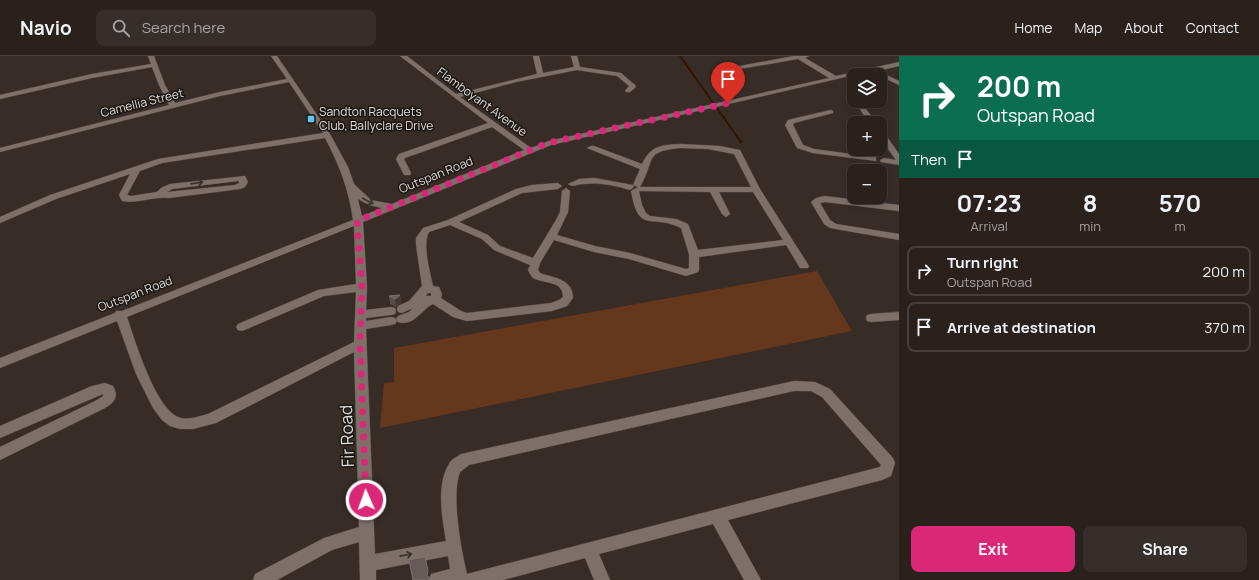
<!DOCTYPE html>
<html lang="en">
<head>
<meta charset="utf-8">
<style>
  body { margin:0; font-family:Manrope,sans-serif; background:#362e2a; color:#f1f3f6; height:100vh; display:flex; flex-direction:column; font-size:15px; white-space:nowrap }
  * { box-sizing:border-box; margin:0 }
  p { font-size:13px; color:#a5a3a4 }
  .icon { flex:none; width:22px; height:22px; fill:none; stroke:currentColor; stroke-width:2; stroke-linecap:round; stroke-linejoin:round }
  .map { position:relative; flex:1; overflow:hidden }
  .panel { display:flex; flex-direction:column; background:#2a211d; width:360px }
  .panel>* { flex:none }
  .top-card { background:#0b6e4f; color:#fff; overflow:hidden }
  .controls { position:absolute; left:847px; top:12px; display:grid; gap:8px }
  .controls a { display:grid; place-items:center; width:40px; height:40px; border-radius:8px; background:#2a211d; box-shadow:0 2px 6px #0003,0 0 0 1px #463e3b; font-size:20px }
  .pin { position:absolute; display:grid; place-items:center; width:34px; height:34px; color:#fff; margin:-41px -17px; border-radius:50% 50% 50% 0; rotate:-45deg; box-shadow:0 0 4px #0007 }
  .pin .icon { rotate:45deg }
  .me { position:absolute; width:44px; margin:-22px; rotate:358deg; stroke-linejoin:round; filter:drop-shadow(0 0 3px #0008) }
  .turn { display:flex; align-items:center; gap:14px; height:84px; padding:0 12px; font-size:18px }
  .turn .icon { width:52px; height:52px; stroke-width:2.5 }
  .turn b { display:block; font-size:28px; line-height:34px }
  .then { display:flex; align-items:center; height:38px; padding:0 12px; background:#0003; gap:8px; font-size:15px }
  .eta { display:flex; justify-content:space-evenly; align-items:center; height:68px; text-align:center }
  .eta b { font-size:24px; font-weight:700; line-height:28px }
  .action { display:flex; gap:8px; margin-top:auto; padding:8px 12px }
  .action a { flex:1; height:46px; border-radius:8px; background:#db2777; color:#fff; font-size:16px; font-weight:700; line-height:46px; text-align:center }
  .action a+a { background:#362e2a; color:#f1f3f6 }
  ul { padding:0; list-style:none }
  li { display:flex; align-items:center; gap:12px; height:50px; margin:0 8px 6px; padding:0 4px; border:2px solid #463e3b; border-radius:8px }
  li div { flex:1 }
  li b { display:block; font-size:15px }
  li em { font-style:normal }
  header { display:flex; align-items:center; gap:24px; box-sizing:border-box; height:56px; padding:0 20px; background:#2a211d; border-bottom:1px solid #463e3b }
  header strong { font-size:19px }
  nav { display:flex; gap:22px; margin-inline-start:auto; font-size:14px }
  .search { width:280px; height:36px; background:#362e2a; display:flex; align-items:center; gap:10px; box-sizing:border-box; padding:0 14px; border-radius:8px; color:#a5a3a4; font-size:15px }
  main { display:flex; flex:1; min-height:0 }
  .map>svg:first-child { display:block }
  .green { fill:#65371c }
  .lines { fill:none; stroke-linecap:round; stroke-linejoin:round }
  .stream-far1 { stroke:#341300; stroke-width:2 }
  .stream { stroke:#341300; stroke-width:2.5 }
  .minor-casing { stroke:#524843; stroke-width:1 }
  .minor { fill:#7d7069; fill-rule:evenodd }
  .wall { fill:#574c46 }
  .shaded-wall { fill:#453933 }
  .building { fill:#665b56; stroke:#7a6f6a }
  .oneway { stroke:#38312d }
  .route { stroke:#db2777; stroke-width:7; stroke-dasharray:0 12.6 }
  .poi-dot { fill:#65c4ef; stroke:#1b1613; stroke-width:1.5 }
  .labels { text-anchor:middle; stroke-width:3; stroke-linejoin:round; paint-order:stroke }
  .far-street-label { font-size:12px; fill:#e2dbd7; stroke:#1b1613 }
  .far-poi-label { font-size:12px; fill:#e2dbd7; stroke:#1b1613; text-anchor:start }
  .near-street-label { font-size:17px; fill:#e2dbd7; stroke:#1b1613 }
</style>
</head>
<body>
<header>
<strong>Navio</strong>
<div class="search"><svg class="icon" aria-label="search" viewBox="0 0 24 24"><circle cx="10" cy="10" r="6"/><path d="M15 15l6 6"/></svg>Search here</div>
<nav><a>Home</a><a>Map</a><a>About</a><a>Contact</a></nav>
</header>
<main>
<div class="map">
<svg width="899" height="524" viewBox="0 0 899 524">
  <rect width="100%" height="100%" fill="#382c27"/>
  <path class="green" d="M817,215L852,275L380,372L384,327L394,326V292Z"/>
  <g class="lines">
    <path class="stream-far1" d="M680,0L741,86"/>
    <path class="stream" d="M740,85L741,86"/>
    <defs>
      <g id="minor">
        <path d="M148,0H154L165,29L175,47L220,36L287,23L271,0H277L330,78L348,111L354,128L371,144L392,148L524,94L492,71L405,102L404,103L411,117L410,119H404L396,103L399,98L488,67L400,0H407L456,38L537,18L533,0H539L543,17L574,11L571,0H577L580,11L621,17L635,29L636,31L630,36H626L625,35L629,30L617,20L577,14L516,26L460,41L531,92L549,85L829,22L798,3L716,17L715,16L718,14L794,0H809L805,2L836,20L899,6V10L878,15L899,25V29L871,16L854,19L551,89L363,166L367,231L366,254L391,251L395,252L396,255L395,258L391,259L366,262V265L391,261L395,262L397,265L395,268L391,269L366,273L375,498L446,485C442,461 436,429 449,408C451,403 457,401 461,398L794,325L815,326L830,333L893,402L895,407L891,420L882,424L728,464L761,524H744L713,468L599,498L610,524H594L585,502L503,524H429L431,518L450,513L448,500L376,514V524H360L359,486L332,494L277,524H253L255,518L324,482L359,471L354,296L216,367L193,373H180L170,370L162,364L153,352L136,318L117,265L0,312V302L115,257L116,255H122L353,164C349,134 339,108 325,82L162,107L140,115L127,139L131,140L157,136L161,132L170,128L245,120L248,126L245,131L240,133L169,142C153,140 137,148 122,145L119,139L130,118L56,143L0,167V161L50,139L158,103L323,77L289,26L220,40L0,96V92L169,49L159,29L152,11L92,22L0,43V39L92,18L151,8ZM239,125V127L235,129L167,136L172,133ZM358,143L369,149L382,152L362,160ZM354,170L356,228L318,234L238,268L236,271L238,274L242,275L324,240L356,236L354,286L208,358C200,360 187,365 178,361C155,351 135,285 127,261ZM794,335H811L822,341L881,409L880,411L467,518C461,493 451,440 460,416L469,409Z"/>
        <path d="M858,48H862L877,67H869L857,49Z"/>
        <path d="M831,54L833,55V57L794,67L793,69L803,89L814,93L873,101H876V105L813,97L797,92L785,69L788,64Z"/>
        <path d="M880,75H883L899,98V109L881,106L880,104L884,102L896,104L880,82Z"/>
        <path d="M681,88L720,90L740,94L760,133L809,210L808,212H800L786,189L699,201V214L698,216L686,220L629,203L594,196L554,184L540,207L538,214L540,217C554,222 573,223 573,242L567,250L552,255L467,265L453,261L433,248C422,253 414,271 398,266L396,263L398,260L409,256L413,252L402,257L398,256L397,253L398,250L409,245L422,230L416,189V182L423,172L448,164L516,133L532,129L558,127L562,130L558,133L522,137L459,166L488,179L500,190L533,202L556,164L560,156L562,135L566,132L570,135L568,156L557,179L595,190L630,197L686,213L689,212V198L681,172C652,157 639,180 631,135L638,131L633,129L640,113L587,92L591,90H594L642,108C651,89 662,89 681,88ZM681,92L708,93L734,98L751,131H640C656,104 643,95 681,92ZM639,135L710,136L722,158L726,161L730,158L719,136H753L783,184L698,194L688,168L676,163L650,160L646,157L642,149ZM450,169L482,183L494,194L530,209L528,214C529,216 531,220 533,222C544,228 563,224 563,241L559,244L551,247L467,257L461,255L441,242L442,238L439,231L433,230C430,215 422,189 429,176ZM428,237H431V240H426Z"/>
        <path d="M594,122L633,129L634,131L630,134C610,128 592,125 572,130L568,128L579,123Z"/>
        <path d="M825,140L899,149V155L825,146L820,147L830,164L836,168L899,178V184L830,172L824,168L811,146L816,142Z"/>
        <path d="M899,256V264L871,266L867,265L866,262L867,259L871,258Z"/>
        <path d="M105,327L113,330C119,341 115,346 105,352L0,404V391L97,344L103,340V338L0,382V370L92,330Z"/>
      </g>
    </defs>
    <use href="#minor" class="minor-casing"/>
    <use href="#minor" class="minor"/>
  </g>
  <path class="wall" d="M400,239L401,247L396,251L390,248L389,240Z"/>
  <path class="shaded-wall" d="M400,239L401,247L396,251L395,243Z"/>
  <g class="building">
    <path d="M400,239L395,243L389,240Z"/>
    <path d="M425,501L428,515L427,520L429,521L430,524H413L409,504Z"/>
  </g>
  <defs><path id="oneway-shaft" d="M-6 0H5M1.5-3L5.5 0L1.5 3" fill="none" stroke-width="1.6" stroke-linecap="round" stroke-linejoin="round"/></defs>
  <g class="oneway">
    <use href="#oneway-shaft" transform="translate(197 127) rotate(-8)"/>
    <use href="#oneway-shaft" transform="translate(368 145) rotate(28)"/>
    <use href="#oneway-shaft" transform="translate(406 499) rotate(-11)"/>
  </g>
  <g class="lines">
    <path class="route" d="M366,444L360,288L362,231L357,165L548,87L728,47"/>
  </g>
  <rect class="poi-dot" x="307" y="59" width="8" height="8" rx="2"/>
  <g class="labels">
    <g class="far-street-label">
      <text transform="translate(482 46) rotate(36)" y="4">Flamboyant Avenue</text>
      <text transform="translate(142 47) rotate(-14)" y="4">Camellia Street</text>
      <text transform="translate(436 119) rotate(-22)" y="4">Outspan Road</text>
      <text transform="translate(135 238) rotate(-21)" y="4">Outspan Road</text>
    </g>
    <g class="far-poi-label">
      <text x="319" y="60">Sandton Racquets<tspan x="319" dy="14">Club, Ballyclare Drive</tspan></text>
    </g>
    <g class="near-street-label">
      <text transform="translate(347 380) rotate(-92)" y="6">Fir Road</text>
    </g>
  </g>
</svg>
<div class="controls">
<a><svg class="icon" aria-label="layers" viewBox="0 0 24 24"><path d="M12 4l9 5-9 5-9-5zM3 14l9 5 9-5"/></svg></a>
<a>+</a>
<a>−</a>
</div>
<div class="pin" style="left:728px;top:47px;background:#d93025"><svg class="icon" aria-label="arrive" viewBox="0 0 24 24"><path d="M6 21V4h12l-3 4 3 4H6"/></svg></div>
<svg class="me" style="left:366px;top:444px" viewBox="-20 -20 40 40"><circle r="17" fill="#db2777" stroke="#fff" stroke-width="3"/><path d="M0-11L8 9 0 5-8 9z" fill="#fff"/></svg>
</div>
<section class="panel">
<div class="top-card">
<div class="turn"><svg class="icon" aria-label="right" viewBox="0 0 24 24"><path d="M7 20v-9h11M14 6l5 5-5 5"/></svg><div><b>200 m</b>Outspan Road</div></div>
<div class="then">Then<svg class="icon" aria-label="arrive" viewBox="0 0 24 24"><path d="M6 21V4h12l-3 4 3 4H6"/></svg></div>
</div>
<div class="eta">
<div><b>07:23</b><p>Arrival</p></div>
<div><b>8</b><p>min</p></div>
<div><b>570</b><p>m</p></div>
</div>
<ul>
<li><svg class="icon" aria-label="right" viewBox="0 0 24 24"><path d="M7 20v-9h11M14 6l5 5-5 5"/></svg><div><b>Turn right</b><p>Outspan Road</p></div><em>200 m</em></li>
<li><svg class="icon" aria-label="arrive" viewBox="0 0 24 24"><path d="M6 21V4h12l-3 4 3 4H6"/></svg><div><b>Arrive at destination</b></div><em>370 m</em></li>
</ul>
<div class="action"><a>Exit</a><a>Share</a></div>
</section>
</main>
</body>
</html>
